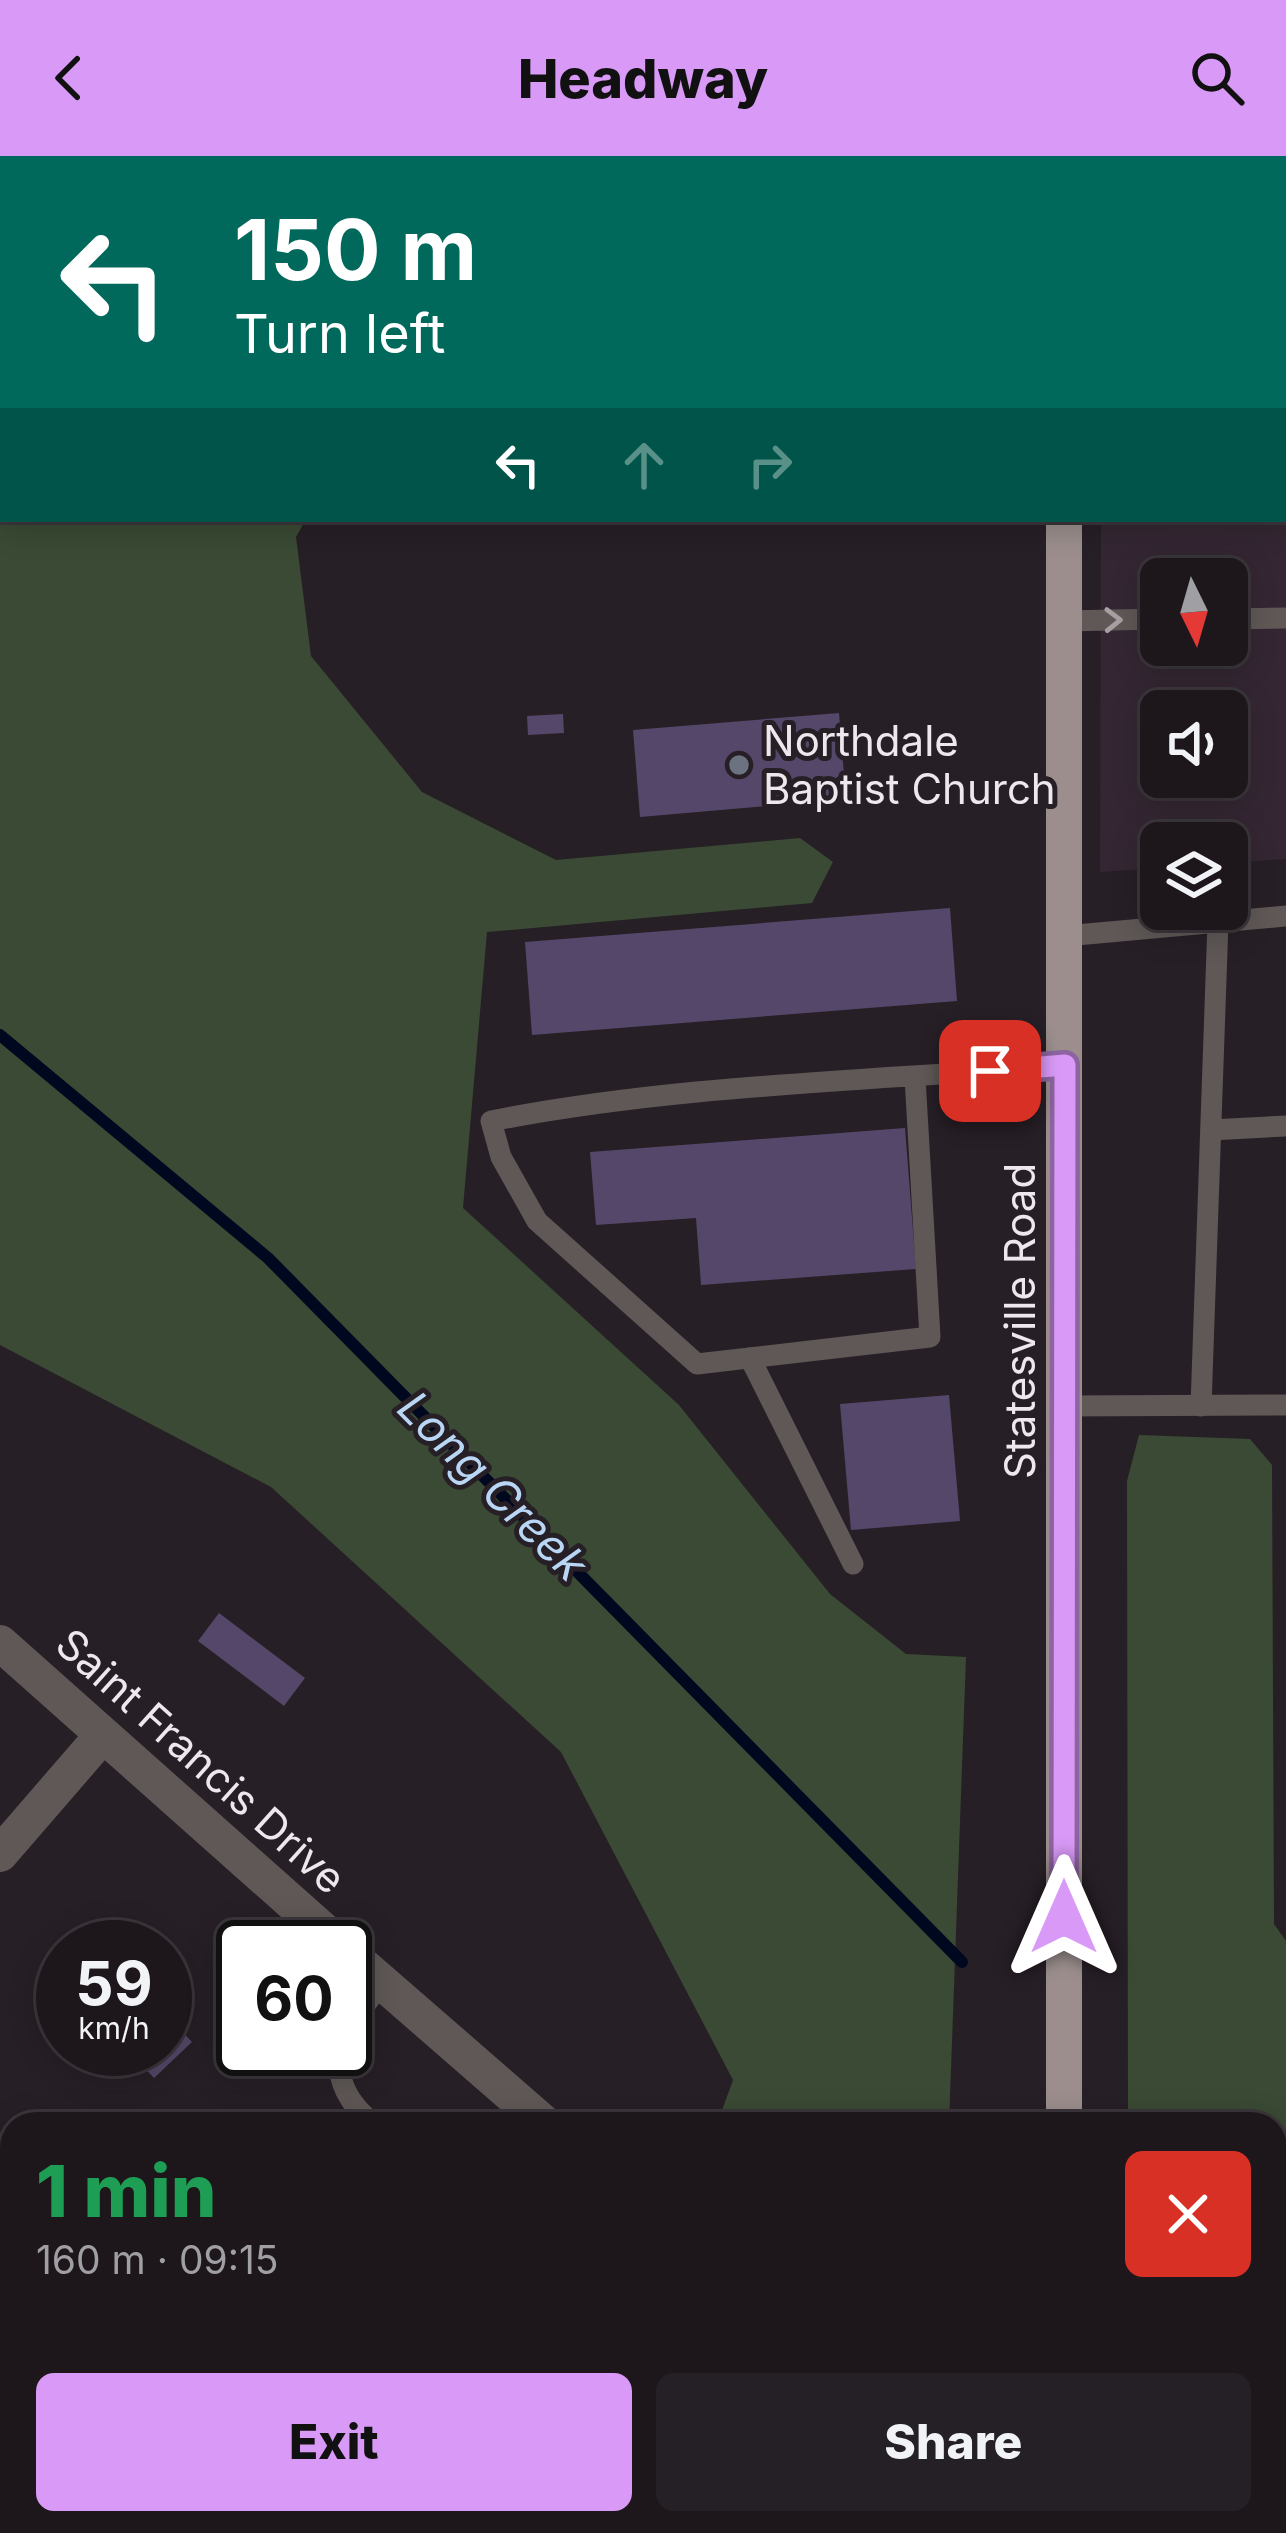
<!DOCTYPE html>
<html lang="en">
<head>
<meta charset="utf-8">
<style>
  body { margin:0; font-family:Inter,sans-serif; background:#252025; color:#f1f3f6; height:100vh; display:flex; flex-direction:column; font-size:45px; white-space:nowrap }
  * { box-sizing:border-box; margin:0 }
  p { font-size:39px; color:#a09fa3 }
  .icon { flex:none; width:66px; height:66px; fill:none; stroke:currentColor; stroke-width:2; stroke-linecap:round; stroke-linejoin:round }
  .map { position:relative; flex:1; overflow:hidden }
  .sheet { position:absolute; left:0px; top:1956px; width:1287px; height:423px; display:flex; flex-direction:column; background:#1d171c; border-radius:36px 36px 0 0; box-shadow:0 6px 30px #0003,0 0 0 3px #3b363b }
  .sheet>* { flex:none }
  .guide { position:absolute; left:0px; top:0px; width:1287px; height:366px; box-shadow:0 6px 30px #0003,0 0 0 3px #3b363b; background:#00695c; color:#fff; overflow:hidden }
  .needle { width:78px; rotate:175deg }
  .tools { position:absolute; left:1140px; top:402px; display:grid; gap:24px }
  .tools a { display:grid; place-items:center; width:108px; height:108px; border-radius:18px; background:#1d171c; box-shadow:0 6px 30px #0003,0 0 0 3px #3b363b; font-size:60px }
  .speed { position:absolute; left:36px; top:1764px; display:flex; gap:24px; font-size:60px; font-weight:700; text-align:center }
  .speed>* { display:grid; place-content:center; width:156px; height:156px; border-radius:50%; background:#1d171c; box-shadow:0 6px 30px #0003,0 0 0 3px #3b363b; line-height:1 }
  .speed small { font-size:30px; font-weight:400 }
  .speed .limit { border:6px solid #111; border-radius:18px; background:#fff; color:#111 }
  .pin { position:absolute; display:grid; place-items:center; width:102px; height:102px; color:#fff; margin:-51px; border-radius:24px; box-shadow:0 6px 18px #0006 }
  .me { position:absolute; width:132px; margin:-66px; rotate:0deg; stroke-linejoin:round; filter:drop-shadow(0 0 9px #0008) }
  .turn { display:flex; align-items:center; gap:42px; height:252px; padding:0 36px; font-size:54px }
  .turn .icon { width:156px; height:156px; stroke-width:2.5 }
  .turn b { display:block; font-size:84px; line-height:102px }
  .lanes { display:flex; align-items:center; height:114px; padding:0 36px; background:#0003; justify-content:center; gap:60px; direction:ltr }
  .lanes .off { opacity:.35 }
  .round { display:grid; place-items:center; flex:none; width:126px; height:126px; border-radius:18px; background:#252025 }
  .summary { display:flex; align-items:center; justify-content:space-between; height:204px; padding:0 36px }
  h1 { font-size:72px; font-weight:800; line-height:90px; color:#1e9e55 }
  .cta { display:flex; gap:24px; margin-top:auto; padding:24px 36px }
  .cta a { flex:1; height:138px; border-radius:18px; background:#d99af7; color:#111; font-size:48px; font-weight:800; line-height:138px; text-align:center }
  .cta a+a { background:#252025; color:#f1f3f6 }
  header { display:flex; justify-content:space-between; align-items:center; height:156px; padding:0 36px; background:#d99af7; color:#111; font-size:54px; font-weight:800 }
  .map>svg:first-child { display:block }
  .built { fill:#342733; fill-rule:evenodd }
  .green { fill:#3a4a34 }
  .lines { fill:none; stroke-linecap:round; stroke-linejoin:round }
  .stream { stroke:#00081f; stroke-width:12 }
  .building { fill:#554769 }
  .lane { stroke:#5f5857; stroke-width:21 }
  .street { stroke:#5f5857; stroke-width:36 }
  .primary { stroke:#9b8e8d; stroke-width:36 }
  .oneway { stroke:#a6a0a2 }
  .route-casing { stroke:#8d64a1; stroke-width:30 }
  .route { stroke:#d99af7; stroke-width:21 }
  .worship-dot { fill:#6b7280; stroke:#271f26; stroke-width:4.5 }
  .labels { text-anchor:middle; stroke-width:10; stroke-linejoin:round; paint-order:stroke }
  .poi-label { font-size:42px; fill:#eee8ee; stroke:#271f26; text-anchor:start }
  .street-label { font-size:42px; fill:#eee8ee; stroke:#271f26 }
  .water-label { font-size:45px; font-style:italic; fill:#b9d6f5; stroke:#271f26 }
</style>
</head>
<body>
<header><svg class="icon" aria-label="back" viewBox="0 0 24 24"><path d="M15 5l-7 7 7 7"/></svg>Headway<svg class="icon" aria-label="search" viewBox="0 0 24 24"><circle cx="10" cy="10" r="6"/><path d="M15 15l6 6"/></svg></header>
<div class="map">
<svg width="1286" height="2377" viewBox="0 0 1286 2377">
  <rect width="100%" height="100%" fill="#271f26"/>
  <path class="built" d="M1103,0H1286V703L1227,707V687H1161V712L1100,716L1101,363H1284V3ZM1161,423H1227V489H1161ZM1161,555H1227V621H1161Z"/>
  <g class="green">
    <path d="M0,0L202,3H3V363H306L296,381L311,500L422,636L556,704L800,682L833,706L812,747L487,776L463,1052L679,1249L830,1438L906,1498L966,1501L949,1968H717L733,1924L561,1596L271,1331L0,1189Z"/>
    <path d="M1139,1279L1250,1283L1272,1309L1274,1768L1286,1785V2102L1275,2103V1968H1128L1127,1325Z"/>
  </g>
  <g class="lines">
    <g class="stream">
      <path d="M140,3L141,0"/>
      <path d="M0,329L3,324"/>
      <path d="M0,879L268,1102L962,1806"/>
      <path d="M1201,1966L1205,1968"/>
      <path d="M1275,2009L1286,2015"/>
    </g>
  </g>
  <g class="building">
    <path d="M839,557L846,643L640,661L633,574Z"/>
    <path d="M563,558L564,577L528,579L527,560Z"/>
    <path d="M950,752L957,845L532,879L525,786Z"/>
    <path d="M905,972L916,1113L701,1129L696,1062L596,1069L590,996Z"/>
    <path d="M949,1239L960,1365L851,1374L840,1248Z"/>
    <path d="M219,1457L305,1522L284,1550L198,1485Z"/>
    <path d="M165,1858L192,1886L154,1922L127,1893H165Z"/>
    <path d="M0,2157L5,2168L12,2164V2203L0,2208Z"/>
  </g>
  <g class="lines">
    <g class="lane">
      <path d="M1227,463L1286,462"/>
      <path d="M1065,465L1161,463"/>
      <path d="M1065,780L1286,760"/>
      <path d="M915,921L930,1181L697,1208L537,1065L501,1001L491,965C679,928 875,925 1065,909"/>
      <path d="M1211,974L1286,970"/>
      <path d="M750,1202L853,1408"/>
      <path d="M1064,1250L1286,1249"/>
      <path d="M1201,1250L1218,766"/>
      <path d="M345,1876L382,1826"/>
      <path d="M336,1893C339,1927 347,1947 374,1968"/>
    </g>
    <g class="street">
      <path d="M0,1487L342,1791"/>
      <path d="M0,1698L102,1580"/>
      <path d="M345,1794L545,1968"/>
    </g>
    <g class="primary">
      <path d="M1065,3V0"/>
      <path d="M1064,1968V363"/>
      <path d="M1065,2377V2367"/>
    </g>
  </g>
  <defs><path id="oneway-chevron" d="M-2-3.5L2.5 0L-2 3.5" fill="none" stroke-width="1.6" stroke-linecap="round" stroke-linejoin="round" transform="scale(3)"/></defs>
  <use class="oneway" href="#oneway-chevron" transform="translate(1113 464) rotate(-1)"/>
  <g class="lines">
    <defs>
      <path id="route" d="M990,915L1065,909L1064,1761"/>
    </defs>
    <use href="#route" class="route-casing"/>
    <use href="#route" class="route"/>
  </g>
  <circle class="worship-dot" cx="739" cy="609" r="12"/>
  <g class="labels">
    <g class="poi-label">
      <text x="763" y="600">Northdale<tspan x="763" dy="48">Baptist Church</tspan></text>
    </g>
    <g class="street-label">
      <text transform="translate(1020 1165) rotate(-90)" y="15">Statesville Road</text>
      <text transform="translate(201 1605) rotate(42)" y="15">Saint Francis Drive</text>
    </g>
    <g class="water-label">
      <text transform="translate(493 1330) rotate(45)" y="16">Long Creek</text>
    </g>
  </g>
</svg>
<div class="tools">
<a><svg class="needle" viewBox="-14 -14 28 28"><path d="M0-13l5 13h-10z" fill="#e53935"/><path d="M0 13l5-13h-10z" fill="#a09fa3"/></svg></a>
<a><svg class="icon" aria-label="sound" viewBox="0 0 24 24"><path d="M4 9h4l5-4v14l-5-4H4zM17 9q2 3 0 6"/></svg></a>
<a><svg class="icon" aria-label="layers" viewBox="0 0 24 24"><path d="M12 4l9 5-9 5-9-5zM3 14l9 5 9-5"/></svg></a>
</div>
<div class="speed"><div>59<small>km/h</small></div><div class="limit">60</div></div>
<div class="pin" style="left:990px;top:915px;background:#d93025"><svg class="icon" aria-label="arrive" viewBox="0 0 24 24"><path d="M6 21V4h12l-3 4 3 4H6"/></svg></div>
<svg class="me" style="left:1064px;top:1761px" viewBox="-20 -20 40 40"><path d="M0-17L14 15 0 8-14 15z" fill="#d99af7" stroke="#fff" stroke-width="4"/></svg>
<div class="guide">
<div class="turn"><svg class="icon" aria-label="left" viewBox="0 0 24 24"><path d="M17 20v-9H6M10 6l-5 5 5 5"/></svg><div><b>150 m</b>Turn left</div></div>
<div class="lanes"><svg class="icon" aria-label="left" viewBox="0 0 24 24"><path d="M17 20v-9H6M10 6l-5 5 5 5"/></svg><svg class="icon off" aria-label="ahead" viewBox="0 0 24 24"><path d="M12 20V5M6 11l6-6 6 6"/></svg><svg class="icon off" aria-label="right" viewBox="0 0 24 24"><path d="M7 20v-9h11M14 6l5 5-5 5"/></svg></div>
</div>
<section class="sheet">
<div class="summary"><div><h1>1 min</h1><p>160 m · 09:15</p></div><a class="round" style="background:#d93025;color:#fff"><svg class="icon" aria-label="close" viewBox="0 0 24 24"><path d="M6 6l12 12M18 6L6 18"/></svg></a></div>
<div class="cta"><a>Exit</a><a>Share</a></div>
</section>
</div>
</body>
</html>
